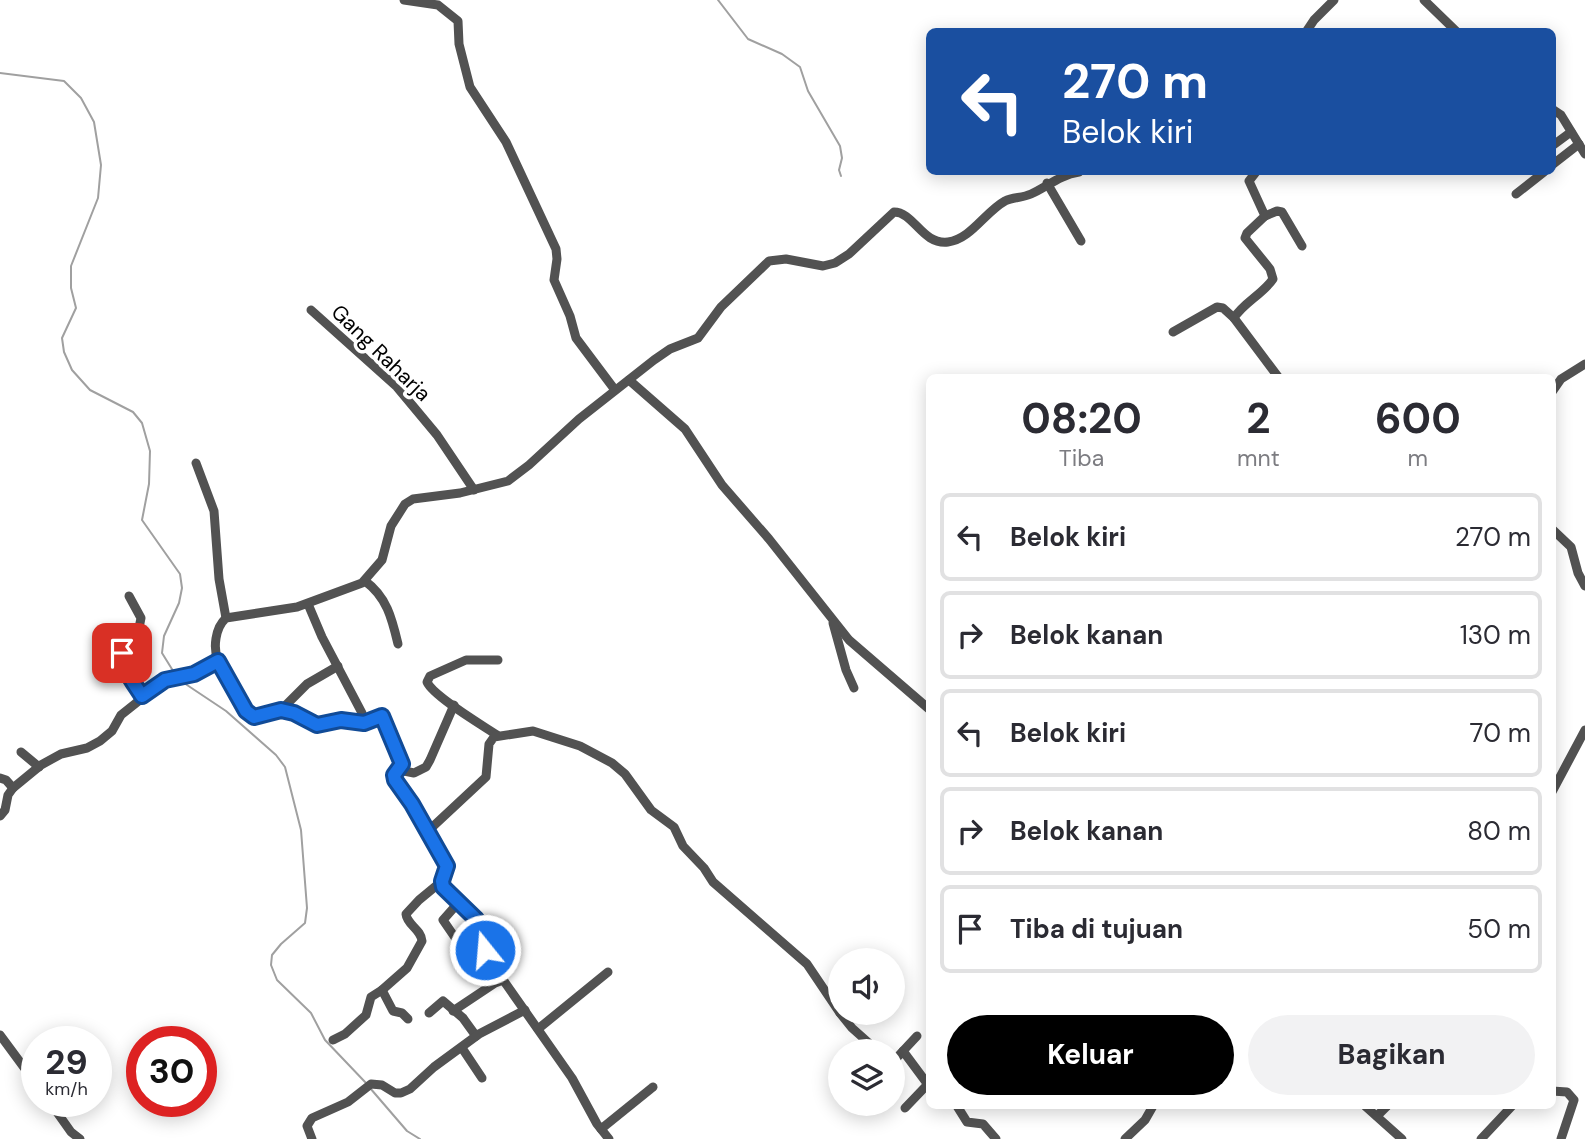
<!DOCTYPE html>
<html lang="id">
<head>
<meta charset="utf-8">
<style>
  body { margin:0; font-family:"DM Sans",sans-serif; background:#f2f2f3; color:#2b2b33; height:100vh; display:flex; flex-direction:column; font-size:26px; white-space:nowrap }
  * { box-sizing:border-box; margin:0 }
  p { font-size:23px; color:#7c7c81 }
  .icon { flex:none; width:38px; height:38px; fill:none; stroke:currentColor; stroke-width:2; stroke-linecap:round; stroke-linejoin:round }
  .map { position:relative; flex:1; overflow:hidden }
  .side { position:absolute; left:926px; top:374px; width:630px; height:735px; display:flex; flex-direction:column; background:#fff; border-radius:10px; box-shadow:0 4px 18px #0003 }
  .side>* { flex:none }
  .banner { position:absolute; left:926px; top:28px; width:630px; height:147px; border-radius:10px; box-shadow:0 4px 18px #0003; background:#1a4fa0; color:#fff; overflow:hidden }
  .tools { position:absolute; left:828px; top:948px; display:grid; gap:14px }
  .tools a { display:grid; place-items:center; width:77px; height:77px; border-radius:50%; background:#fff; box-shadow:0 4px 18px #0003; font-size:35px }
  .speed { position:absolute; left:21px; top:1026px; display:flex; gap:14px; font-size:35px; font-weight:700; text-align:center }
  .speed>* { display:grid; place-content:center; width:91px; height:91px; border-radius:50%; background:#fff; box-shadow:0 4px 18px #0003; line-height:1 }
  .speed small { font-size:18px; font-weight:400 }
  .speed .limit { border:10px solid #d22; background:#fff; color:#111 }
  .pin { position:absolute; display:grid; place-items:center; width:60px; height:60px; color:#fff; margin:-30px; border-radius:14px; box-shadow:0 4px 10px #0006 }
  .me { position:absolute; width:77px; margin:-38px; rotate:343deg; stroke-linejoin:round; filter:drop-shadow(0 0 5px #0008) }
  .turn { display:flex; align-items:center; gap:24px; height:147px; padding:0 21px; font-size:32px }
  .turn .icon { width:91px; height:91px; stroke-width:2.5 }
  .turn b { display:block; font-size:49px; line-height:60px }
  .eta { display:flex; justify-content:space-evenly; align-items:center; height:119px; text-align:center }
  .eta b { font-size:42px; font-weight:700; line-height:49px }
  .action { display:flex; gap:14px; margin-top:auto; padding:14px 21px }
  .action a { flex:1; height:80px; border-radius:42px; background:#000; color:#fff; font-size:28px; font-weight:700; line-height:80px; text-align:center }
  .action a+a { background:#f2f2f3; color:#2b2b33 }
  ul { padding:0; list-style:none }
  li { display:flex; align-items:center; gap:21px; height:88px; margin:0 14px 10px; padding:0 7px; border:4px solid #e1e1e2; border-radius:10px }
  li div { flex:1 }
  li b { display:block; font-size:26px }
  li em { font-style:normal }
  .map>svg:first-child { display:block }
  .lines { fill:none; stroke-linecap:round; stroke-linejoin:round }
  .stream { stroke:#a0a0a0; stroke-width:2 }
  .minor { stroke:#525252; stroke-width:9 }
  .route-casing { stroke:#114b97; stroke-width:18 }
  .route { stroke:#1a73e8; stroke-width:12 }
  .labels { text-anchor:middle; stroke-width:7; stroke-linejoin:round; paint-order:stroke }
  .street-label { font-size:21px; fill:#000; stroke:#fff }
</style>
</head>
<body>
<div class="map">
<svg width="1585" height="1139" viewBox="0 0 1585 1139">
  <rect width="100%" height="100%" fill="#fff"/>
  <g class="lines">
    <g class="stream">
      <path d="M718,0L748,39L782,54L800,67L808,91L840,146L842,158L839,170L841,176"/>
      <path d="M0,73L64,81L81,98L94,122L101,165L98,198L71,266V288L76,308L62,338L64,352L72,370L90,390L133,412L142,423L150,451L149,484L142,520L180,574L182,588L179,603L164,636L162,653L175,674"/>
      <path d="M181,681L226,711L276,755L285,767L301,830L307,908L305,923L281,944L272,955L271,965L277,980L311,1013L325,1040L366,1083"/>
      <path d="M370,1088L407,1131L420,1139"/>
    </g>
    <g class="minor">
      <path d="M404,0L438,5L458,21L459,44L470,87L506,142L556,249L557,259L554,280L570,316L576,338L615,390"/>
      <path d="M1424,0L1457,32"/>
      <path d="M1306,32L1314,20L1334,0"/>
      <path d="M1552,109L1561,115L1585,154"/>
      <path d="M1552,146L1571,132"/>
      <path d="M1552,165L1579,144"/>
      <path d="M1256,172L1249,181L1265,216L1247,233L1245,238L1270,269L1273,279C1263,294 1243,303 1234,318L1279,378"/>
      <path d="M1047,183L1081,241"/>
      <path d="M1516,194L1544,172"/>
      <path d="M1265,216L1277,211L1282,212L1302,246"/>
      <path d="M311,310L397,387L437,435L474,490"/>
      <path d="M1173,332L1217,307L1223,308L1234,318"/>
      <path d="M629,380L685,429L722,485L769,539L849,640L929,709"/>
      <path d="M1552,392L1561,379L1585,364"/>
      <path d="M196,463L214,511L219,579L226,618"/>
      <path d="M1552,529L1571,547L1578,573L1585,586"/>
      <path d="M365,581C387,597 392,619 398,644"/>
      <path d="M129,596L141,618C140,629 134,636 128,644C115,663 132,680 142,696"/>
      <path d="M308,604L322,637L362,713L361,723"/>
      <path d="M833,623L846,670L854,688"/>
      <path d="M218,661L245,711L254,717L281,710L294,713L317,725L341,720L364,723L380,716L384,718L402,764L395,775V780L412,804L447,866L442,881L443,887L476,919L482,928L485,950L492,964L572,1078L597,1124L609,1139"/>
      <path d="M281,710L307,684L338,666"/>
      <path d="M497,735C482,725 433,696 427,682L430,676L466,660H498"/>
      <path d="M21,752L39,767"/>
      <path d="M399,770L414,773L426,767L430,760L454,705"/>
      <path d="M0,778L6,780L13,788"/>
      <path d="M1552,792L1585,730"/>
      <path d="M0,816L5,810L8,795L13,788L41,765L61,754L87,748L100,741L112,731L121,715L165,680L194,674L218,661C213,648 215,628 226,618L297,607L362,583L382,560L391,526L405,504L413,499L460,493L508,481L529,465L579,419L654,360L670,349L698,338L721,307L769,261L786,259L823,266L835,263L849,254L894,212C914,212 922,245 948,242C971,239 985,212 1005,201C1013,197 1022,198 1031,194C1048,186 1060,175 1079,172"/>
      <path d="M427,832L486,777L489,744L494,737L533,731L580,746L612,763L625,774L651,810L674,827L683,846L704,868L713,882L807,964L840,1013"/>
      <path d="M459,902L443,920L465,952"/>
      <path d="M382,990L407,968L422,941C421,929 407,925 406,914L419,900L442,881"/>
      <path d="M453,1011L495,983L503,980"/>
      <path d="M429,1013L443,1001L463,1018L476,1036"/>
      <path d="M840,1013L852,1028L879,1052"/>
      <path d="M538,1029L608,972"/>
      <path d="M0,1035L37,1085"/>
      <path d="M333,1040L345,1034L366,1015L371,997L382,990L393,1011L402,1013L408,1019"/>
      <path d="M462,1048L482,1078"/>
      <path d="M903,1051L917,1036"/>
      <path d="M892,1063L903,1051L929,1086"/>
      <path d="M1552,1091L1567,1092L1574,1100L1561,1139"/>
      <path d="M49,1101L71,1132L80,1139"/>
      <path d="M957,1106L967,1122L983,1124L996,1139"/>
      <path d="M1365,1106L1402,1139"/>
      <path d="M905,1108L928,1084"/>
      <path d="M1377,1116L1387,1106"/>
      <path d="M601,1129L653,1087"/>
      <path d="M312,1139L307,1126L312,1118L348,1102L371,1084L382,1085L395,1093H401L410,1089L434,1067L479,1034L525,1010"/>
      <path d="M1125,1139L1145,1120L1153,1106"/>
      <path d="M1481,1139L1512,1106"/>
    </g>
  </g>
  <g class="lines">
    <defs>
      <path id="route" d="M122,653C122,669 134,683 142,696L165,680L194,674L218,661L246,711L254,717L281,710L294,713L317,725L341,720L364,723L382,716L402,764L394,775L395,780L412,804L447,866L442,881L443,887L476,919L483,933L485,950"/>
    </defs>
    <use href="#route" class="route-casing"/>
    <use href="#route" class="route"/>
  </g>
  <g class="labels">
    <g class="street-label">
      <text transform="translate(381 353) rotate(44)" y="7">Gang Raharja</text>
    </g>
  </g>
</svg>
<div class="tools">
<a><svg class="icon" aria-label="sound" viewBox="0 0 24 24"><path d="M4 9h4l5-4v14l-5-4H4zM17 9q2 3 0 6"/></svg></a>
<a><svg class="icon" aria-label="layers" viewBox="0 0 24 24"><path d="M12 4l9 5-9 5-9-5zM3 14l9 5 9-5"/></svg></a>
</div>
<div class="speed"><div>29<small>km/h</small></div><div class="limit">30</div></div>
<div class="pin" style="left:122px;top:653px;background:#d93025"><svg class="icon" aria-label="arrive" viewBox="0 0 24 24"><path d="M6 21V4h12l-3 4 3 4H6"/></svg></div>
<svg class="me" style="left:485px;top:950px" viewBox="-20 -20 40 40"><circle r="17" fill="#1a73e8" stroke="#fff" stroke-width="3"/><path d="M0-11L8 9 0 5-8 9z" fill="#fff"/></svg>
<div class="banner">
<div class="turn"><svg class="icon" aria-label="left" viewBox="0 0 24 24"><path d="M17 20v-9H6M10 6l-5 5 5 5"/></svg><div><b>270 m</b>Belok kiri</div></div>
</div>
<section class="side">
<div class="eta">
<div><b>08:20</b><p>Tiba</p></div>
<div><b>2</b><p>mnt</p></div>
<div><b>600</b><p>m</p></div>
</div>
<ul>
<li><svg class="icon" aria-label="left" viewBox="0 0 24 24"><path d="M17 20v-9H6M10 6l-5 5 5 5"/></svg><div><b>Belok kiri</b></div><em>270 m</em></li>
<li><svg class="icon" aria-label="right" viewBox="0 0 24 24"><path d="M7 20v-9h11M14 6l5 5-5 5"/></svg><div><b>Belok kanan</b></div><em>130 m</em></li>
<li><svg class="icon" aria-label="left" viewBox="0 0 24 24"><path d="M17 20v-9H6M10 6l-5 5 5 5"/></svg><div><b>Belok kiri</b></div><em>70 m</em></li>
<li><svg class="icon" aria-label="right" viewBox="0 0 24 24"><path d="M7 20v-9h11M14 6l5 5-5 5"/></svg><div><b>Belok kanan</b></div><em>80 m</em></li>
<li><svg class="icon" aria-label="arrive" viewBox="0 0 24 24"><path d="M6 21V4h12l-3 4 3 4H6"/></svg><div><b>Tiba di tujuan</b></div><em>50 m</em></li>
</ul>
<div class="action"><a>Keluar</a><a>Bagikan</a></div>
</section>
</div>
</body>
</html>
